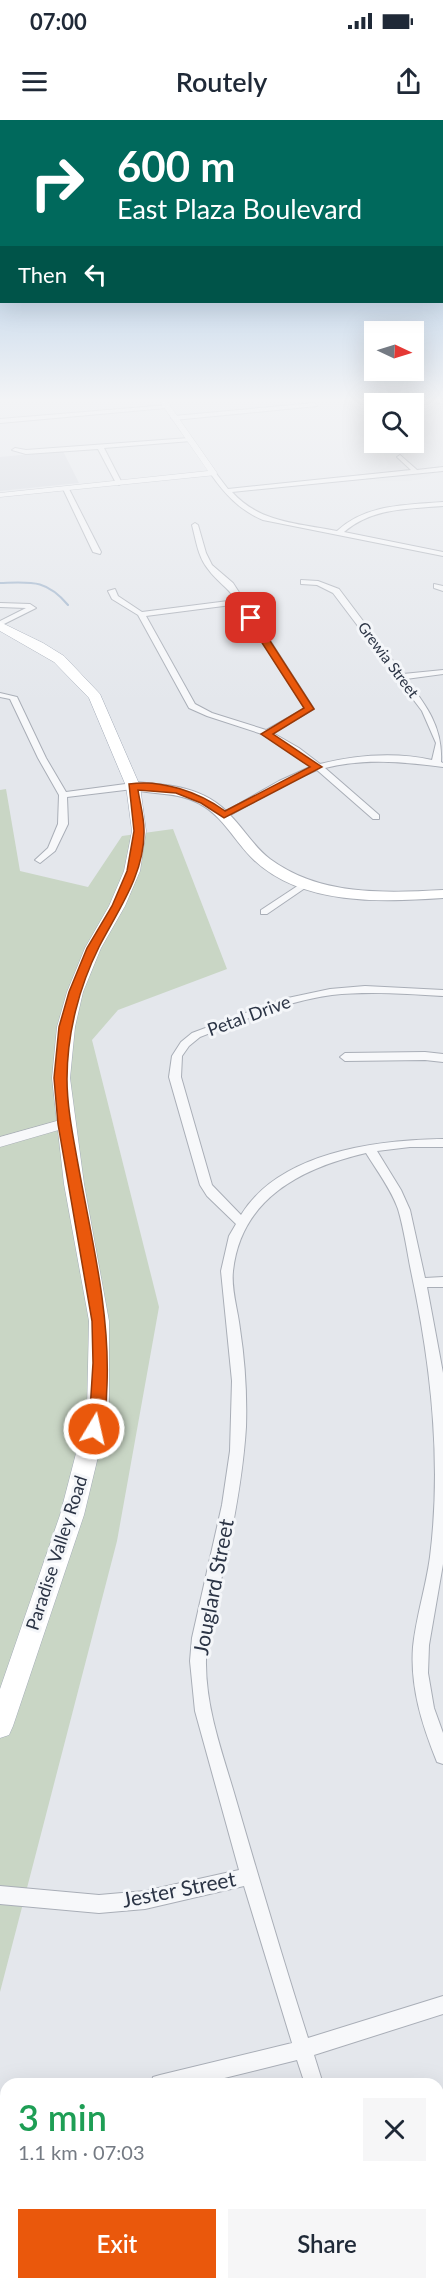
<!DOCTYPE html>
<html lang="en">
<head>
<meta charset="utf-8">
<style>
  body { margin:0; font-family:Lato,sans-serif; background:#f6f6f7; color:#1f2937; height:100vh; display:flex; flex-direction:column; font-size:22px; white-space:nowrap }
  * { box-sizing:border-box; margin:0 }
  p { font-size:20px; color:#747a83 }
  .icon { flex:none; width:33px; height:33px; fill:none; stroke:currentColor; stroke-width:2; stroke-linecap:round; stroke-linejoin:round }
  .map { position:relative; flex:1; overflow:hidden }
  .sheet { position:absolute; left:0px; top:1958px; width:444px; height:212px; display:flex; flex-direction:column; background:#fff; border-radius:18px 18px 0 0; box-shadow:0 6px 24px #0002 }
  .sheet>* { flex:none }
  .top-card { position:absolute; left:0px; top:0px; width:444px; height:183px; box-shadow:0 6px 24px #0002; background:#00695c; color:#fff; overflow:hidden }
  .needle { width:39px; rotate:94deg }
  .tools { position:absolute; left:364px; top:201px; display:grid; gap:12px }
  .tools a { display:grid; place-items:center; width:60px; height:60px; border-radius:0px; background:#fff; box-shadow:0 6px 24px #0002; font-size:30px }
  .pin { position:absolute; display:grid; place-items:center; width:51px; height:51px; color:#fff; margin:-26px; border-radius:12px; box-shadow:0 3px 9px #0006 }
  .me { position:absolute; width:66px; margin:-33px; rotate:9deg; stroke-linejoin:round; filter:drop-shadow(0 0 4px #0008) }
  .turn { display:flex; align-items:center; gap:21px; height:126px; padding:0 18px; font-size:27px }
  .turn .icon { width:78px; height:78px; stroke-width:2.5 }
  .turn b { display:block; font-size:42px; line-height:51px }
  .then { display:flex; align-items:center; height:57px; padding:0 18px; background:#0003; gap:12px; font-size:22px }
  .round { display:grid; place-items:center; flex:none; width:63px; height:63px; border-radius:0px; background:#f6f6f7 }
  .head { display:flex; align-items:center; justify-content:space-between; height:102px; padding:0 18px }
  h1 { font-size:36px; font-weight:600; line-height:45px; color:#1e9e55 }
  .button { display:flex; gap:12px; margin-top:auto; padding:12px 18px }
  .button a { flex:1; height:69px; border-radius:0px; background:#ea580c; color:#fff; font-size:24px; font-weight:600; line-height:69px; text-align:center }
  .button a+a { background:#f6f6f7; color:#1f2937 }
  .status { display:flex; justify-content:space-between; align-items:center; height:42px; padding:0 30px; background:#fff; direction:ltr }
  .status svg { height:16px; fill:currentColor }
  header { display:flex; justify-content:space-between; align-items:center; height:78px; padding:0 18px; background:#fff; font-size:27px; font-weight:600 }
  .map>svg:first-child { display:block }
  .built { fill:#d2d6de }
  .green { fill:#c9d6c5 }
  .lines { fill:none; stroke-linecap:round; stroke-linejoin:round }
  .stream { stroke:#9fb4cc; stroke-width:2 }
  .minor-casing { stroke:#a9aeb7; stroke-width:2 }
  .tertiary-casing { stroke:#a9aeb7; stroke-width:1 }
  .secondary-casing { stroke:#a9aeb7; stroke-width:2 }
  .primary-casing { stroke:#a3abb8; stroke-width:1 }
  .minor { fill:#f7f8fa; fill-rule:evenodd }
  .tertiary { fill:#f7f8fa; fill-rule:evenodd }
  .secondary { fill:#fff; fill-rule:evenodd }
  .primary { fill:#fff; fill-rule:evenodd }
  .route { fill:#ea580c; stroke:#983908; stroke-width:1.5 }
  .labels { text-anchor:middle; stroke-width:6; stroke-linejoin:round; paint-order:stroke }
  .far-street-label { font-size:15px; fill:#2b3445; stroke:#f4f6f9 }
  .street-label { font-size:18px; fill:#2b3445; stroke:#f4f6f9 }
  .near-street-label { font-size:21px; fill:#2b3445; stroke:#f4f6f9 }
</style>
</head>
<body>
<div class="status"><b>07:00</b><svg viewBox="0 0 49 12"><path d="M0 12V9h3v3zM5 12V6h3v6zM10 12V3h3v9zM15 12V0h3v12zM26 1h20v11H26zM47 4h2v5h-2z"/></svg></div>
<header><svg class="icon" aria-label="menu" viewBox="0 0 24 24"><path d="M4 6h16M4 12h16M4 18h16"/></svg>Routely<svg class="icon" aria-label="share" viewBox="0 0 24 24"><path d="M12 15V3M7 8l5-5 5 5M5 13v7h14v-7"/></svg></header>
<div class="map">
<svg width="443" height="2168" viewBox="0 0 443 2168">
  <rect width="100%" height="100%" fill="#e4e7ec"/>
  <path class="built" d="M63,331L79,363L0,371V337Z"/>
  <path class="green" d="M6,669L20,751L88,767L122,716L173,709L227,849L118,890L92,920L159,1187L117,1421L0,1872V670Z"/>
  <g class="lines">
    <path class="stream" d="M0,463C31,462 46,459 68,485"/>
    <defs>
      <g id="minor">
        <path d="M428,280H443V284L429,281Z"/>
        <path d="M315,283L317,286L174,300L171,298L174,296Z"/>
        <path d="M168,285L166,288L0,303V299Z"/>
        <path d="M189,318L192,320L191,321L104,328L122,363L119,365L116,363L98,329L26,334L12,330L15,328L26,330Z"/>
        <path d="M400,335L417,350L443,347V351L232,372C260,403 298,403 337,411C366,384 406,385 443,382V386C407,389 372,388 344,412L443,432V436L263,400C239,390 224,373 210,353L215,352L228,369L411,350L397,337Z"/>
        <path d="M66,367L69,369L101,432L100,434L93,432L63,369Z"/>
        <path d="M195,403L198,405L206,433L212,445L233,463L314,589L273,613L299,628L320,644C356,635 396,632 432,640L436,623L422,591L333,473L317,465L301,464V460L318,461L339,469L403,554L443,550V554L406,559C426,585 443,607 441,642L443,643V647C402,642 366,638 325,648L379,695V699H373L317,650L285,664L227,697L224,698L219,695L279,661L312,646L293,632L262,614L207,596L189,588L138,495L112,479L108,471L115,469L118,476L142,492L236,480C227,466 217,462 208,449C198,437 196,420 192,405ZM239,484L305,588L266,610L212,593L195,584L146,496Z"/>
        <path d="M434,464L443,466V471L434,468Z"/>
        <path d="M0,483L30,484L36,488L0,506V501L26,488L0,487Z"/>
        <path d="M0,573L17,577L46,638L66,672L133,663L137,666L133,669L67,677L68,704L55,731L40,743L35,740L48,728L58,704L59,675L38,638L10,579L0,577Z"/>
        <path d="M305,761L308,762V766L267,794H261V790Z"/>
        <path d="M365,866L443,870V876C406,874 369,871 332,875C286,881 243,901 200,917L189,926L182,936L181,957L212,1065L241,1095C280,1032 376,1020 443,1019V1027H410L377,1031L401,1070L410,1090L425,1158L443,1157V1167H427L443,1253V1444L429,1525L428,1553L434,1588L443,1613V1644L437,1642C422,1605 410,1567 413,1527C416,1497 426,1467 430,1437C442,1341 431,1245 411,1151C407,1131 404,1109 398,1089C391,1069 377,1051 366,1033C302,1048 241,1078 233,1151C231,1170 238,1190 240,1209C245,1241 247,1275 246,1307C243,1355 234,1402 224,1448C217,1478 206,1509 206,1540C205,1589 224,1637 237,1683C260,1762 283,1840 308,1918L443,1876V1894L314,1935L323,1964H305L297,1940L200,1964H151L153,1957L160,1955L292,1923L244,1766L145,1789L99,1793L0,1784V1766L99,1775L145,1771L239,1750L195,1591L190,1541L192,1518L222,1385L230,1331L232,1261L221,1151L229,1116L236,1104L207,1076L200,1065L169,957L172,936L181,922L192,913L283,879L330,869Z"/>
        <path d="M425,932L443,934V942L425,940L345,941L340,937L345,933Z"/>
        <path d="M58,2163H78L76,2168H56Z"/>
        <path d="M341,2163H361L360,2168H340Z"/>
      </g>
      <g id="tertiary">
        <path d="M159,280H166L217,353L216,355L0,377V373L208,351Z"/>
        <path d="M64,999L69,1001L71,1004L69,1007L0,1027V1017Z"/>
      </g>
      <path id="secondary" d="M133,662C168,664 205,667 230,695C244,709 254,727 270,739C320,776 384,773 443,770V778C381,782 303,786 254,740C235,722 223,696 200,684C177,671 153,675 128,669L126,666L128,663Z"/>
      <path id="primary" d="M0,502L43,523L64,536L100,574L140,666L146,711L140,751L125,786L101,828L83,872L75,907L70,958L84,1064L109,1201V1291L84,1395L13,1606L9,1615L0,1618V1569L60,1395L87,1291L89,1201L64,1064L52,958L57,907L67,872L85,828L109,786L124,751L132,711L126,666L89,578L54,542L0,511Z"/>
    </defs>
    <use href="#minor" class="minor-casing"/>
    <use href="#tertiary" class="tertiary-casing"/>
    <use href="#secondary" class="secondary-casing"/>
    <use href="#primary" class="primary-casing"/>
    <use href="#minor" class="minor"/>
    <use href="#tertiary" class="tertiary"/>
    <use href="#secondary" class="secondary"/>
    <use href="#primary" class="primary"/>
  </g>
  <linearGradient id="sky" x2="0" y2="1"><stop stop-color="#8bb4dd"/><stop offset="0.48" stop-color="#f3f4f6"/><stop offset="1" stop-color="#f3f4f6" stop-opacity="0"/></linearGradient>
  <rect width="443" height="583" fill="url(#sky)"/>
  <path class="route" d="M248,496H254L314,589L273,614L322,647L224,698L201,683L176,673L138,670C140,683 144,697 144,710C145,754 118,790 99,827C79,867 67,914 67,959C67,987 73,1016 78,1044C91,1117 110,1190 107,1265C106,1281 107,1299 99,1314L94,1315L88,1314L86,1309L90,1291L93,1243L92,1201L58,1004L54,958L59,907L69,872L87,828L112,786L127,751L134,711L129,664C161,659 199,672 225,691L310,647L261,614L304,588L246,498Z"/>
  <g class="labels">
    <g class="far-street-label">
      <text transform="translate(388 540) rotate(53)" y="5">Grewia Street</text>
    </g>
    <g class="street-label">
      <text transform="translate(249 896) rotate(-20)" y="6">Petal Drive</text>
      <text transform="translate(57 1433) rotate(-72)" y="6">Paradise Valley Road</text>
    </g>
    <g class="near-street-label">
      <text transform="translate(214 1467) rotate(-79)" y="7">Jouglard Street</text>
      <text transform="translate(179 1770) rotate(-11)" y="7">Jester Street</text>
    </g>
  </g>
</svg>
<div class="tools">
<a><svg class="needle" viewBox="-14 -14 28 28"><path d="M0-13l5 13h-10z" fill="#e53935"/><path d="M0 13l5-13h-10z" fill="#747a83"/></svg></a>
<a><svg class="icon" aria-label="search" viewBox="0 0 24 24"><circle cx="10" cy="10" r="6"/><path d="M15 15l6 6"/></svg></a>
</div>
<div class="pin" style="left:251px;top:498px;background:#d93025"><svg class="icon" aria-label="arrive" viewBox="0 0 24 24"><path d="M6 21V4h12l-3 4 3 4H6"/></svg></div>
<svg class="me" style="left:94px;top:1309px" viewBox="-20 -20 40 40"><circle r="17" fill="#ea580c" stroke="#fff" stroke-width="3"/><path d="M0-11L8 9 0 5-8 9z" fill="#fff"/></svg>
<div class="top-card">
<div class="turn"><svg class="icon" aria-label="right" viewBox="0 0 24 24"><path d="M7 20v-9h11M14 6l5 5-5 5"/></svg><div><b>600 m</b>East Plaza Boulevard</div></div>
<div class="then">Then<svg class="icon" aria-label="left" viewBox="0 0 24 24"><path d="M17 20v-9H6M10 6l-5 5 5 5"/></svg></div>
</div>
<section class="sheet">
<div class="head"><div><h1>3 min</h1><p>1.1 km · 07:03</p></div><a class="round"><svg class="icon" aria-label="close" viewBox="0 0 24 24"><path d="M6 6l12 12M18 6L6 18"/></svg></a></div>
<div class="button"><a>Exit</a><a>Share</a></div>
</section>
</div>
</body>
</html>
